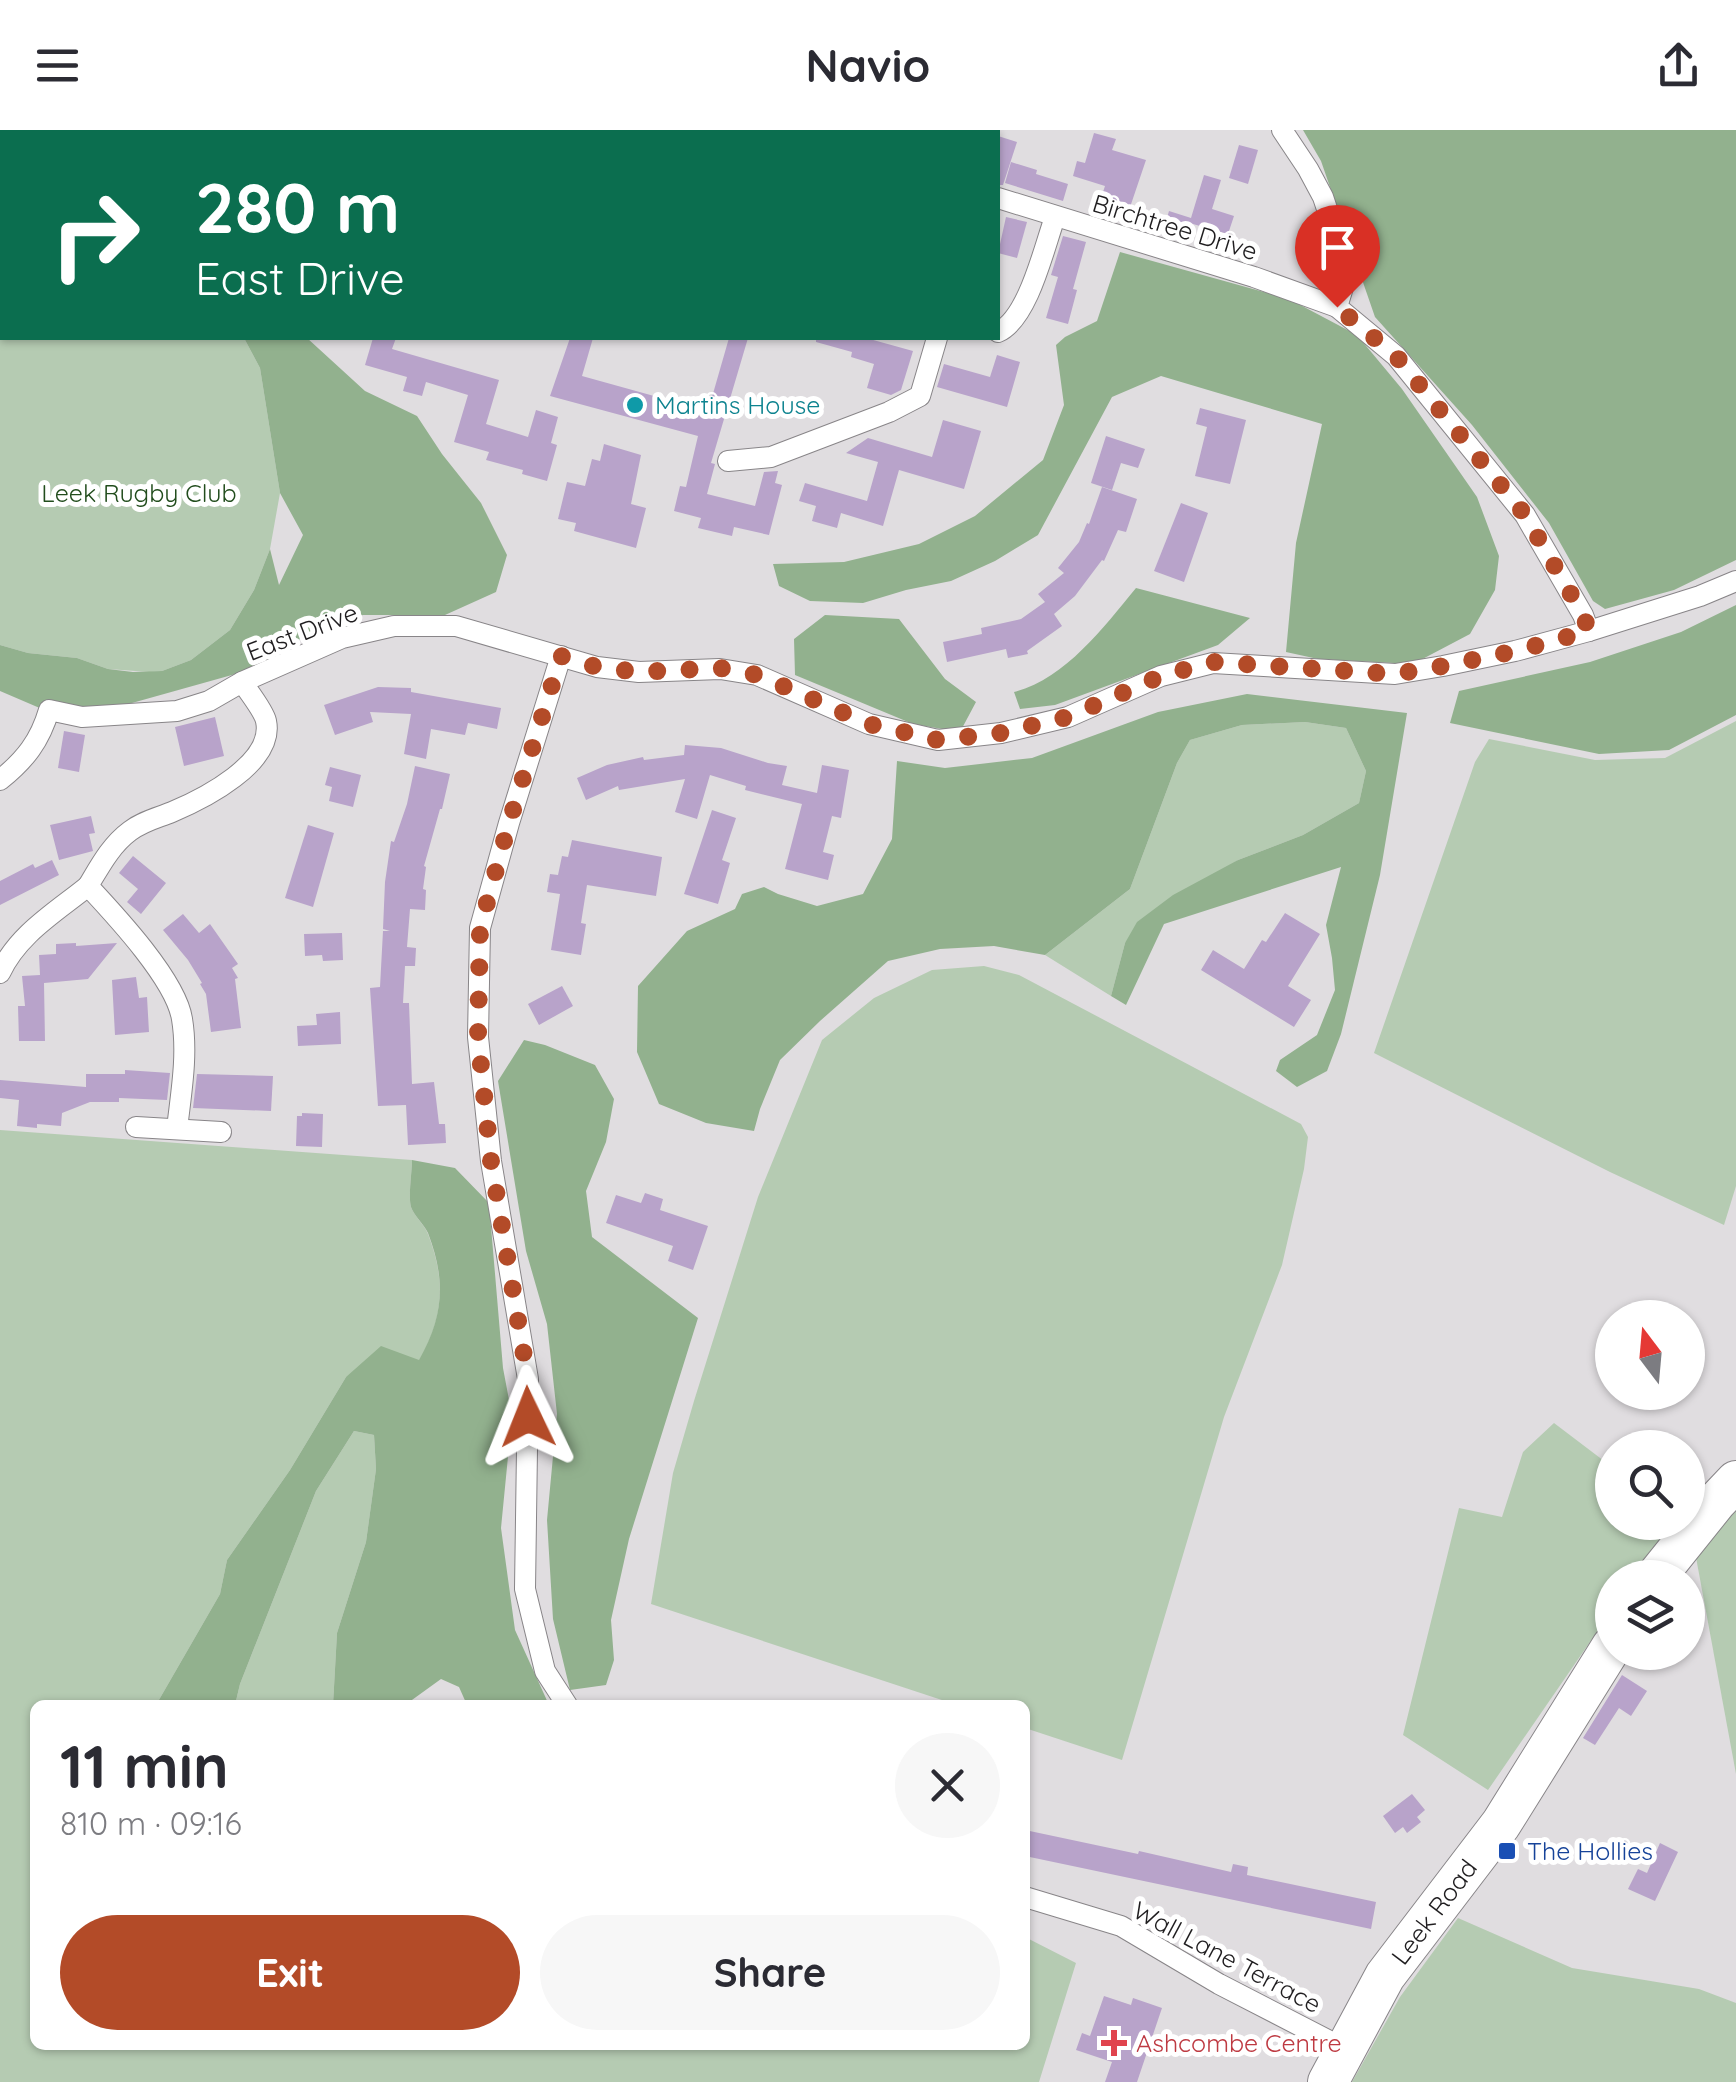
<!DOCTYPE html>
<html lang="en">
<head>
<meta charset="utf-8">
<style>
  body { margin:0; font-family:Quicksand,sans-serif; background:#f7f7f7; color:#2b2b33; height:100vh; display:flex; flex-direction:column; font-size:38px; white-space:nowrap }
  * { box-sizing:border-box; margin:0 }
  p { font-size:32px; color:#7c7c81 }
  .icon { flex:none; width:55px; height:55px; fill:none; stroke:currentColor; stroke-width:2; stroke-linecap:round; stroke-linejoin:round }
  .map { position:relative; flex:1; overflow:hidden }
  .sheet { position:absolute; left:30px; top:1570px; width:1000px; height:350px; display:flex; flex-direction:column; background:#fff; border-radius:15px; box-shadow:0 2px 8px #0004 }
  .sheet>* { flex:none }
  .hud { position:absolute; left:0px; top:0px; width:1000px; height:210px; box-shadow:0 2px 8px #0004; background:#0b6e4f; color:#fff; overflow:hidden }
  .needle { width:65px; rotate:344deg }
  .fabs { position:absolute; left:1595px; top:1170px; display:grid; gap:20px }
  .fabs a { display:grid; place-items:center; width:110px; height:110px; border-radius:50%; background:#fff; box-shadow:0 2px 8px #0004; font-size:50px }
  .pin { position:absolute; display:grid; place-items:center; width:85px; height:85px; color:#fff; margin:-102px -42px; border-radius:50% 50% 50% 0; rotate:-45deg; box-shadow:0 0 10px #0007 }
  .pin .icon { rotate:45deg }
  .me { position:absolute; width:110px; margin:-55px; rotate:358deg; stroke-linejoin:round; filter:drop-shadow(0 0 8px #0008) }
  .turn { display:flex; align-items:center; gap:35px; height:210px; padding:0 30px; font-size:45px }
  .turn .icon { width:130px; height:130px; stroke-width:2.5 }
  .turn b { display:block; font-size:70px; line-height:85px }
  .round { display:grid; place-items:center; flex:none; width:105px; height:105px; border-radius:52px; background:#f7f7f7 }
  .overview { display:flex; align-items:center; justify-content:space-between; height:170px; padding:0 30px }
  h1 { font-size:60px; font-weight:800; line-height:75px }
  .cta { display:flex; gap:20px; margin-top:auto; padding:20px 30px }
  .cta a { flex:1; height:115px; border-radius:60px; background:#b34b28; color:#fff; font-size:40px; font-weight:800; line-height:115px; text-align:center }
  .cta a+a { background:#f7f7f7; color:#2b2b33 }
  header { display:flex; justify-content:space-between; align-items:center; height:130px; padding:0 30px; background:#fff; font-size:45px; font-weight:800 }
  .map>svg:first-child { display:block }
  .green { fill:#b5cbb2 }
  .forest { fill:#92b18e }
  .building { fill:#b8a3ca }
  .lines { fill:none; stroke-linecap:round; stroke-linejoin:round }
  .street-casing { stroke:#888588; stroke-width:22 }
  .highway-casing { stroke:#888588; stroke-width:42 }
  .street { stroke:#fff; stroke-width:20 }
  .highway { stroke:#fff; stroke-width:40 }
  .route { stroke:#b34b28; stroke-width:18; stroke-dasharray:0 32.4 }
  .culture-dot { fill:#0f9aa8; stroke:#fff; stroke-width:4 }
  .transit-dot { fill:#1a4fb4; stroke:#fff; stroke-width:4 }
  .health-dot { fill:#e0444e; stroke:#fff; stroke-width:4 }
  .labels { text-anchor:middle; stroke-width:10; stroke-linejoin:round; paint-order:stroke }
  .street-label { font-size:25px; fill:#1f1d1f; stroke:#fff }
  .culture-label { font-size:25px; fill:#0d838f; stroke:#fff; text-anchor:start }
  .park-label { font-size:25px; fill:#224d1d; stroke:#fff }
  .transit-label { font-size:25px; fill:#164399; stroke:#fff; text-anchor:start }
  .health-label { font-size:25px; fill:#be3a42; stroke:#fff; text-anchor:start }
</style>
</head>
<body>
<header><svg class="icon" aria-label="menu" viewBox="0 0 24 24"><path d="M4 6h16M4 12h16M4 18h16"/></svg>Navio<svg class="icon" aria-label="share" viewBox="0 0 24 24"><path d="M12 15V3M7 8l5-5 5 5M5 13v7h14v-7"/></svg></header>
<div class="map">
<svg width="1736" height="1952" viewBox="0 0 1736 1952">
  <rect width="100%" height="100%" fill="#e0dde0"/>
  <g class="green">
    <path d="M2,67V208H244L260,238L280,363L270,419L254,460L230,500L191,530L162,541L149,542L108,539L77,528L28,523L0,515V68Z"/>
    <path d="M1736,591V1056L1724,1095L1610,1042L1374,923L1475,632L1489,609L1595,630L1665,628Z"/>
    <path d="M1305,592L1346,598L1366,641L1359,673L1303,705L1238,730L1125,813L1111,866L1045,825L1130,759L1177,633L1190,610L1242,595Z"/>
    <path d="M984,836L1019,845L1301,994L1308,1007L1304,1039L1282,1135L1224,1287L1122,1630L1025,1598V1575H957L651,1474L673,1343L694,1271L758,1067L822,910L874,868L932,840Z"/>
    <path d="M0,1000L412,1030C412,1042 408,1066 411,1077C414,1086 424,1094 428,1104C446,1151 444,1187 419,1231L346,1247L290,1340L227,1430L220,1464L156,1575H35V1915H1025V1807L1076,1833L1039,1952H0Z"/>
    <path d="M1554,1293L1612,1337V1392L1675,1393L1635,1447L1612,1448V1480L1488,1660L1403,1605L1459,1378L1502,1387L1523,1322Z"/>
    <path d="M354,1301L374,1305L376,1339L366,1412L337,1503L333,1575H235L240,1554L316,1361Z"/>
    <path d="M1736,1374V1644L1695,1422Z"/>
    <path d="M1458,1788L1572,1838L1699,1859L1736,1873V1952H1352L1400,1867Z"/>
  </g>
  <g class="forest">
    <path d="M1303,0H1736V430L1674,460L1605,479L1593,471L1549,393L1472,295L1375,187L1321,31Z"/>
    <path d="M1120,122L1289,169L1357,205L1402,259L1477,367L1499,426L1495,460L1470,504L1413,534L1318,529L1286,522L1296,413L1322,294L1161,246L1112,267L1038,405L995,431L951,451L906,460L863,473L810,471L779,456L773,434L844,432L919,414L975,386L1043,330L1064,275L1056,215L1065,207L1097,191Z"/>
    <path d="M244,208H307L365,261L417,286L442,324L481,373L507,425L496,462L445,485H363L320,498L291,514L293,528L82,587L42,579L0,561V515L28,523L77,528L108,539L133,542L162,541L191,530L230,500L254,460L270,419L279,455L303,405L280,363L260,238Z"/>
    <path d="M1136,458L1250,488L1218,515L1055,575L1020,579L1014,562C1065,549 1103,498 1136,458Z"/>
    <path d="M1736,475V585L1669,620L1599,624L1450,593L1459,561L1590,532L1681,502Z"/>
    <path d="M825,485L899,489L945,549L976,572L960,602L913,594L795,545L794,509Z"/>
    <path d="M1247,564L1407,583L1380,745L1341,904L1327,941L1297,957L1276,941L1280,930L1317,905L1335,860L1332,828L1326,795L1341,737L1164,794L1126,875L1111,866L1125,813L1137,792L1173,765L1238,730L1303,705L1359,673L1366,641L1346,598L1305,592L1242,595L1190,610L1177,633L1130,759L1045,825L994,816L940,819L888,831L820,891L780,930L760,979L754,1001L706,993L659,974L637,922L638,856L687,801L735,779L742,764L764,757L778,764L817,776L863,764L892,709L897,631L945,638L1032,628L1158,582Z"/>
    <path d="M524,910L545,915L595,935L614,969L606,1012L586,1061L592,1107L698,1188L629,1409L611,1490L614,1530L606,1555L570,1560L553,1489L547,1390L557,1284L547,1194L526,1121L498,951Z"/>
    <path d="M412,1030L455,1038L489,1073L503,1238L512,1286L501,1398L515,1500L549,1575H467L459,1557L441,1549L405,1575H333L337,1503L366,1412L376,1339L374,1305L354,1301L316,1361L240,1554L235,1575H156L220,1464L227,1430L290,1340L346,1247L381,1216L419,1230C444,1186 446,1150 428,1103C424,1094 414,1086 411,1077C408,1066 412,1042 412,1030Z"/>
  </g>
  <g class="building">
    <path d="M1094,3L1116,9L1112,20L1146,30L1125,92L1108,87L1113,68L1102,65L1105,56L1073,46L1077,31L1085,33Z"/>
    <path d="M998,6L1017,12L1003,55H998Z"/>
    <path d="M1239,15L1258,20L1248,54L1229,48Z"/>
    <path d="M1011,32L1037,40L1036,44L1068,54L1063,71L1005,53Z"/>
    <path d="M1204,45L1221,50L1212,79L1234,86L1228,104L1193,94L1188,110L1163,102L1169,81L1191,88Z"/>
    <path d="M1006,87L1027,92L1017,128L998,123Z"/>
    <path d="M1063,106L1086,112L1073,159L1077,160L1068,194L1046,188L1058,147L1051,145Z"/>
    <path d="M373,208H396L392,219L499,250L486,294L528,307L536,280L558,287L551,313L557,315L547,351L522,344L523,340L486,330L489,322L454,312L468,265L426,252L422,266L403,261L407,247L365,235Z"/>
    <path d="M570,208H593L582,246L708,281L729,208H748L711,333L715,334L707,364L755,376L764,342L778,341L775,353L782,355L769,405L734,397L732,406L698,398L701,388L674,381L680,356L686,357L698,306L550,266Z"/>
    <path d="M816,208H866L913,221L901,260L891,265L867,258L874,234L851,227L852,222L816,212Z"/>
    <path d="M997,225L1020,232L1007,277L937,257L944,234L990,247Z"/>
    <path d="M1200,278L1246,290L1230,354L1195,346L1207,297L1196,294Z"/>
    <path d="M943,290L981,301L964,359L899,340L883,396L841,383L837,398L812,391L816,376L799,371L805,353L867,371L878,332L846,323L868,308L932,327Z"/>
    <path d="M1106,306L1145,319L1138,338L1121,333L1112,360L1091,353Z"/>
    <path d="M604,314L641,325L631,374L646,378L636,418L574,401L576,393L558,389L567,352L585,356L592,329L600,331Z"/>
    <path d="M1102,357L1137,369L1126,402L1118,400L1104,431L1102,430L1075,466L1054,484L1062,496L1027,521L1028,524L1008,528L1006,519L947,532L943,512L982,504L981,498L1021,489L1045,472L1038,464L1064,443L1058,438L1079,412L1087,393L1089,394Z"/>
    <path d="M1181,373L1208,383L1184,452L1154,441Z"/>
    <path d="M378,557L411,558V562L501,578L497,599L468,593L465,605L431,599L426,629L404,624L411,584L370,582L373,592L335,605L324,575Z"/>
    <path d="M215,587L224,626L184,636L175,597Z"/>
    <path d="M64,601L85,605L79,642L58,638Z"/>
    <path d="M685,615L721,618L768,633L787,636L782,655L817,663L822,635L849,640L841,688L832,686L823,722L834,725L828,750L785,739L802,674L745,660L746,656L710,645L697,689L675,682L685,649L619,660L618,656L586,670L577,648L607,635L643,627L644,630L684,625Z"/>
    <path d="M415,636L450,644L442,679H440L424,736L426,737L423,759L426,760L425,780L410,779L407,817L416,818L415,836H405L403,873H409L412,954L434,952L439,994H445L446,1013L408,1015L406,975L378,976L370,858L380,857L383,801H390L383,799L385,752L391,711L394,712L407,674Z"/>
    <path d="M330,637L361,645L353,677L329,671L332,657L325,655Z"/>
    <path d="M712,680L736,688L722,730L730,733L718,774L684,764Z"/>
    <path d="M91,686L95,703L89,704L93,721L59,730L50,695Z"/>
    <path d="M308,695L334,703L313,777L285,768Z"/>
    <path d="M572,710L662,727L656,766L587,755L581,793L586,794L581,825L551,820L560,764L547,762L550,744L558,745L562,726L568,727Z"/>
    <path d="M133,726L166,753L141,784L127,772L138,759L119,743Z"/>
    <path d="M52,730L59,745L0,775V751L33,734L35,738Z"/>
    <path d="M1285,783L1320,804L1288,856L1311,870L1294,897L1201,840L1213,820L1244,839L1262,810L1266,812Z"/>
    <path d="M183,784L199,803L210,794L238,834L232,838L238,848L235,849L241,898L211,902L206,864L200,854L202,853L188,830L163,800Z"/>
    <path d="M342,803L343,830L323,831L322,825L305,826L304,804Z"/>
    <path d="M76,813V816L117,813L88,849L44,853L45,911H19L18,876H25L22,846L40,845L39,825L56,824V814Z"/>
    <path d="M136,847L139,868L147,867L149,902L115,905L112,850Z"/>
    <path d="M562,856L573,876L539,895L528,874Z"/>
    <path d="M340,882L341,914L298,916L297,896L317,895L316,884Z"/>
    <path d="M125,940L170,943L167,970L119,968V972H90L62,983L61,996L37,994V998L17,996L19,970L0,968V950L86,957V944H125Z"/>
    <path d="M197,944L273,946L271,981L193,978Z"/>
    <path d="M302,983L323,984L322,1017L296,1016L297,986H302Z"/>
    <path d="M645,1063L663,1069L660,1080L708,1096L693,1140L668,1131L673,1116L606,1093L616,1065L641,1073Z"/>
    <path d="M1622,1545L1647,1561L1631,1586L1619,1578L1595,1615L1583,1608Z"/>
    <path d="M1412,1664L1425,1680L1417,1687L1421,1692L1407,1703L1403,1697L1395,1703L1383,1686Z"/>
    <path d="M1025,1700L1138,1724L1139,1721L1231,1742L1233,1734L1248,1737L1247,1745L1376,1772L1371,1799L1025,1726Z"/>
    <path d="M1660,1713L1678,1722L1655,1771L1628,1759L1638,1739L1647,1743Z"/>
    <path d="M1104,1866L1131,1875L1133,1868L1162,1878L1137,1952H1105L1112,1932L1076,1920L1082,1903L1090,1906Z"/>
  </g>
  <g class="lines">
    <defs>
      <g id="street">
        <path d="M377,0L379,2"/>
        <path d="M796,0L804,2"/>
        <path d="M1282,0L1308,39L1323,67L1338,112L1345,151L1337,177L1396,226L1525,385L1583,485L1589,501"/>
        <path d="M729,2V0"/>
        <path d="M998,68L1254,147L1337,177"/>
        <path d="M998,202C1028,189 1044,118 1055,87"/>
        <path d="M728,331L771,327L889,282L920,266L937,208"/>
        <path d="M561,526L509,693L480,798L478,907L491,1031L528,1249L525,1459L545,1541L567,1575"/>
        <path d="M0,650C25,630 40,611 49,580L82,587L177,581L209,571L242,552L342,508L394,496H456L597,537L639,542L720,539L757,545L869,594L938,610L1001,603L1068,587L1161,546L1213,533L1395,544L1443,536L1515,521L1589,501L1700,466L1736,451"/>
        <path d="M0,843C18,804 56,782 88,756"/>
        <path d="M136,997L221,1002"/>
        <path d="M177,999C181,963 188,925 182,889C176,850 115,785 88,756C100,736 111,715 130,701C143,691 157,688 172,682C203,669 275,633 266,591C264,581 248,561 242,552"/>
        <path d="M1025,1767L1121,1796L1219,1854L1345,1919"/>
      </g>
      <g id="highway">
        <path d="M1655,1448L1716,1372L1736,1351"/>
        <path d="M1328,1952L1385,1846L1501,1694L1612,1516"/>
      </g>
    </defs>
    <use href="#street" class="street-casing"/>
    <use href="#highway" class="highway-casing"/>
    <use href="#street" class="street"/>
    <use href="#highway" class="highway"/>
  </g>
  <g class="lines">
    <path class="route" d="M528,1287V1249L491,1031L478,907L480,798L509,693L561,526L597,537L639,542L720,538L758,545L869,594L938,610L1001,603L1068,587L1161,546L1213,532L1395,544L1443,536L1516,521L1589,501L1583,485L1525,385L1396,226L1337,177"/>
  </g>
  <circle class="culture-dot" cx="635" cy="275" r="10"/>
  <rect class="transit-dot" x="1497" y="1711" width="20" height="20" rx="5"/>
  <path class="health-dot" d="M1109 1898h10v10h10v10h-10v10h-10v-10h-10v-10h10z"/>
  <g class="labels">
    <g class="street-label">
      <text transform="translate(1175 97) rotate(17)" y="9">Birchtree Drive</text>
      <text transform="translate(302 502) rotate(-21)" y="9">East Drive</text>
      <text transform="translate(1434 1782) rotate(-53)" y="9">Leek Road</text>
      <text transform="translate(1227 1827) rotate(28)" y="9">Wall Lane Terrace</text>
    </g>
    <g class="culture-label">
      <text x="655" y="284">Martins House</text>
    </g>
    <g class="park-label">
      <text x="139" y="372">Leek Rugby Club</text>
    </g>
    <g class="transit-label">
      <text x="1527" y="1730">The Hollies</text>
    </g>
    <g class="health-label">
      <text x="1136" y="1922">Ashcombe Centre</text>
    </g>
  </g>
</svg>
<div class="fabs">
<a><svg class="needle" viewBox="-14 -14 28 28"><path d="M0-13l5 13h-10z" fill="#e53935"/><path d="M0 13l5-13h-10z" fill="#7c7c81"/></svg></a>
<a><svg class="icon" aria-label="search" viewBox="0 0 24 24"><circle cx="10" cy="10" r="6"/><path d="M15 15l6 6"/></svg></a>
<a><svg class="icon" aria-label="layers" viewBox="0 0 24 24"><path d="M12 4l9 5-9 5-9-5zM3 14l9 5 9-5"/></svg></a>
</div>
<div class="pin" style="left:1337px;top:177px;background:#d93025"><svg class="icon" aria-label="arrive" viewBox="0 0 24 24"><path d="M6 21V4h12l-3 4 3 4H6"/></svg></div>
<svg class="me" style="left:528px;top:1287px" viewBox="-20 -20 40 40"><path d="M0-17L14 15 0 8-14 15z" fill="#b34b28" stroke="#fff" stroke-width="4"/></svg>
<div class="hud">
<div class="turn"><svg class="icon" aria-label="right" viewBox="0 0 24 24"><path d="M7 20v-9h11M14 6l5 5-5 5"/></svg><div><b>280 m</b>East Drive</div></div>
</div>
<section class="sheet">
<div class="overview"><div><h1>11 min</h1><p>810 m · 09:16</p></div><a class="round"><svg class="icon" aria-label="close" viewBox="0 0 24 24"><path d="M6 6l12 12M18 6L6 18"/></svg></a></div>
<div class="cta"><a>Exit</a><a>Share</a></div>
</section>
</div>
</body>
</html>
